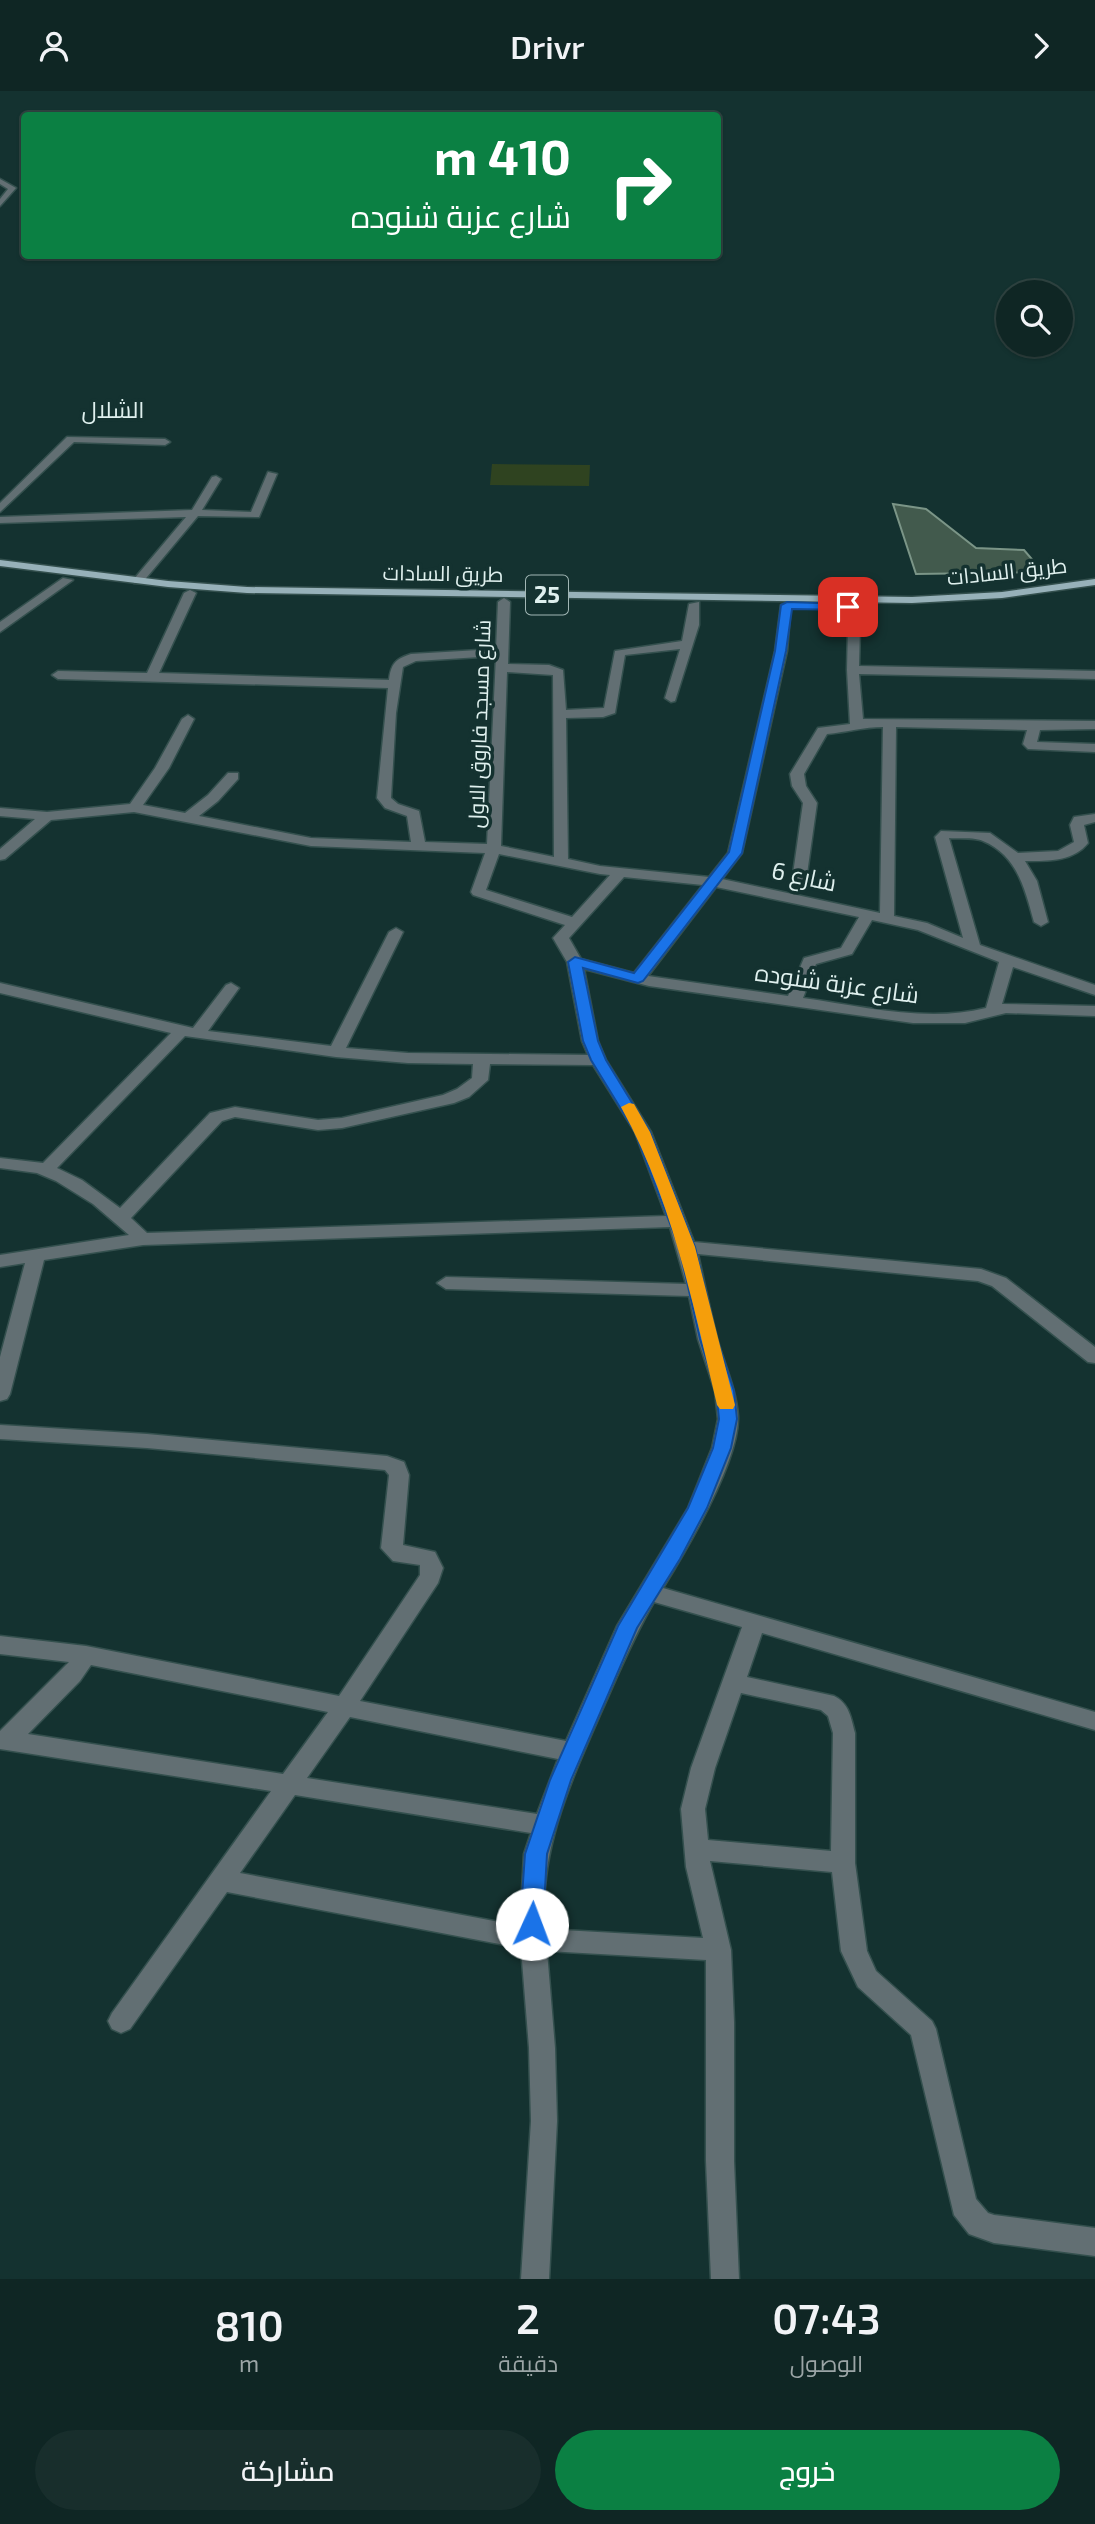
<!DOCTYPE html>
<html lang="ar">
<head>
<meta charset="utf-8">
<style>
  body { margin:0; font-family:"Exo 2",Cairo,sans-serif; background:#182e2c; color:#f1f3f6; direction:rtl; height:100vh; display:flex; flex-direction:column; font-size:26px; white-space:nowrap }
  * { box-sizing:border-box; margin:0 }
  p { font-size:23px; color:#9ba5a6 }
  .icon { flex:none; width:38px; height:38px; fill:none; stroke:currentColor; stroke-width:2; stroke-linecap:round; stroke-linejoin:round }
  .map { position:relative; height:2188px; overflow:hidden; direction:ltr }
  .panel { display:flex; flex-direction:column; background:#0f2624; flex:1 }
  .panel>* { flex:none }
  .top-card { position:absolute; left:21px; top:21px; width:700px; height:147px; border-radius:7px; box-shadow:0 2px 5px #0004,0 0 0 2px #2f4341; direction:rtl; background:#0b8043; color:#fff; overflow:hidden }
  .fabs { position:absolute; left:996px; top:189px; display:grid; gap:14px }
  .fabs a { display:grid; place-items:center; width:77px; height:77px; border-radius:50%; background:#0f2624; box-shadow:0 2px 5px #0004,0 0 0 2px #2f4341; font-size:35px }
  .pin { position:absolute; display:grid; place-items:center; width:60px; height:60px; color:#fff; margin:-30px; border-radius:14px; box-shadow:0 4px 10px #0006 }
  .me { position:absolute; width:77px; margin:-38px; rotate:2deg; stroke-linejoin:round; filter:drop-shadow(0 0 5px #0008) }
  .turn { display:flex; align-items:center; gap:24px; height:147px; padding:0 35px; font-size:32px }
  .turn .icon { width:91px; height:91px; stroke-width:2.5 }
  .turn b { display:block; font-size:49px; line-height:60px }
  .eta { display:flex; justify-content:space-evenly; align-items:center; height:119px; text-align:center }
  .eta b { font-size:42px; font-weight:600; line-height:49px }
  .action { display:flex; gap:14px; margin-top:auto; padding:14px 35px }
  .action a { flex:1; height:80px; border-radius:42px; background:#0b8043; color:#fff; font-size:28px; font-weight:600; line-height:80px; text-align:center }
  .action a+a { background:#182e2c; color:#f1f3f6 }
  header { display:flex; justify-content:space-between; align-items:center; height:91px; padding:0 35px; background:#0f2624; font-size:32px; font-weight:600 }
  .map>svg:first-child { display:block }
  .green { fill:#2f4320 }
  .building { fill:#425a4d; stroke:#7b9587; stroke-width:2 }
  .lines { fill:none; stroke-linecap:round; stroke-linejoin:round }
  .street-casing { stroke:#34504e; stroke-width:3 }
  .primary-casing { stroke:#34504e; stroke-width:3 }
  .street { fill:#626f73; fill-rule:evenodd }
  .primary { fill:#97b1b9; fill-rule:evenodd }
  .route { fill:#1a73e8; stroke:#114b97; stroke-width:2 }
  .slow { fill:#f59e0b }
  .labels { text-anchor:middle; stroke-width:7; stroke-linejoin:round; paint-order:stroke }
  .far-street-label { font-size:21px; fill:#dff0ee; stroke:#143230 }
  .far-quarter-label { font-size:23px; fill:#dff0ee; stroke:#143230 }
  .shield { fill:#143230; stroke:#a2b7b5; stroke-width:2 }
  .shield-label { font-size:23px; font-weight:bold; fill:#dff0ee }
  .street-label { font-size:24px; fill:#dff0ee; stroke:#143230 }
</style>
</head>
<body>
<header><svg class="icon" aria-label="forward" viewBox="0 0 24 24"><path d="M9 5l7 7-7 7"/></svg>Drivr<svg class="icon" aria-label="person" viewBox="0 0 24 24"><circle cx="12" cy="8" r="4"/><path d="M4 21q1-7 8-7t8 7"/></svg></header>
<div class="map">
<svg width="1095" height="2188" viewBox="0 0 1095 2188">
  <rect width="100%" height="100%" fill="#143230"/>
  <path class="green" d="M492,373L590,374L589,395L490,394Z"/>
  <path class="building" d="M893,413L926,418L976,457L1024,459L1043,481L916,483Z"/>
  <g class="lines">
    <defs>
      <g id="street">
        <path d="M0,88L16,97L0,115V108L8,98L0,93Z"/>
        <path d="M67,346L165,348L170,351L165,354L74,351L0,421V412Z"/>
        <path d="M268,381L277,383L259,426L198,425L142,492H134V488L186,426L0,432V426L192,419L212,386L216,385L221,388L202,419L251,421Z"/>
        <path d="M63,487L73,489L0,541V531Z"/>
        <path d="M190,499L196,502L159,582L389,589C391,573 395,568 411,563L496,558L498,511L504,507L510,511L508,573L549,574L563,579L566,619L604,617L615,560L682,550L689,513L699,511V534L675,610L671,611L665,607L680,558L625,564L615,622L603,626L566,627L568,768L600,775L709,786L728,762L775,560L781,514L791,512L787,560L742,762L722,788L880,822L883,636C864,636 847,641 827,643L804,683L806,695L817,712L806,790L799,794L792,790L803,712L792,695L790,683L818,637L850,633L847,579L848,536L842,516L844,514H852L860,536L859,575L1095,580V588L859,583L863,628L1095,630V638L1040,639L1037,651L1095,653V661L1028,658L1023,653L1027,639L896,636L894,825L927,832L963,847L935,746L941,740L990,742L1018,762L1058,760L1074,751L1070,734L1074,726L1095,723V731L1084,734L1088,752C1073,771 1047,770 1025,770L1037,790L1048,831L1041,835L1034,831C1025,798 1017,764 983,750C974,746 959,748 949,747L980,854L1095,894V904L1013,876L1002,913L1095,915V925L1006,922L965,932H913L649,895L584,878L598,950L606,969L651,1041L694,1151L981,1178L1006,1187L1095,1256V1272L1088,1271L992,1195L978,1190L698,1163C704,1191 710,1219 717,1247C724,1273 736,1297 738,1325C740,1369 687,1458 663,1497L1095,1621V1639L762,1542L747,1586L834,1605C849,1612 851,1627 855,1642V1772L867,1860L876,1880L932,1930L936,1938L976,2108L988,2122L994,2124L1095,2137V2165L994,2152L969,2143L954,2124L911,1944L858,1896L841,1860L832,1781L710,1770L731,1859L734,1931V2070L739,2188H711L706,2070V1869L547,1860L555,1957L557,2030L549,2188H521L531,2030L529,1957L521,1857L227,1801L130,1938L121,1942L112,1938L108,1930L112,1922L271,1700L0,1658V1640L69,1571L0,1563V1545L86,1555L339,1605L420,1484V1474L393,1470L381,1457L389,1384L385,1379L147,1357L0,1348V1334L147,1343L387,1365L404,1371L409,1384L403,1454L435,1461L443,1477L438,1492L360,1610L566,1650L617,1535L688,1417L712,1357L718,1328L715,1300L698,1248L689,1205L446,1198L437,1192L446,1186L686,1193L670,1136L143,1154L44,1169L10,1303L7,1308L0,1310V1266L25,1172L0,1176V1164L129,1144L93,1113L56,1090L37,1082L0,1077V1067L43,1072L171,942L0,902V892L193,937L226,894L231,892L239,897L208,940L331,955L389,841L396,837L403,841L346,957L408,962L588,964L582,950L567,871L553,847L565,834L473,804L471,801L485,762L311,755L134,721L51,729L5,768L0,769V758L35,728L0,725V717L47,721L130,713L155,677L182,628L188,624L194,628L169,677L143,714L185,722L208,704L228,682H238V688L218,710L199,725L311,747L411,751L407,725L385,717L377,707L388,597L58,588L52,584L58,580L147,582L184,502ZM496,565L487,753L425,751L419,720L398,713L391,707L396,622L403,576L416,570ZM507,581L553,584L554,766L501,755ZM499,763L600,783L610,784L572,826L486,799ZM624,786L703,794L634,882L581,868L569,847ZM716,796L859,826L841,857L804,867L788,905L648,885ZM872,829L918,839L999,871L986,917C927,932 862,915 803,907L816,873L852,863ZM185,945L336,966L408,972L473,973L472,987L457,998L443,1004L342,1027L318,1029L235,1016L210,1022L120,1117L82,1089L57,1077ZM490,973L593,974L635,1041L666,1125L147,1142L131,1127L222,1030L235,1026L318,1039L342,1037L454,1012L469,1006L488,989ZM654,1511L742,1536L691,1677L681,1718L686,1776L703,1847L545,1838C538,1759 572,1688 603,1617C619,1581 634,1545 654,1511ZM91,1574L328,1621L283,1683L28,1643L80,1590ZM741,1602L821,1619L828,1625L833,1642L831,1760L708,1749L705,1718L715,1677ZM350,1626L558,1668L537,1723L307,1687ZM295,1704L531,1742L524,1763L520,1835L240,1782Z"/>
      </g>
      <path id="primary" d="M0,469L168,490L247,496L912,506L1002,501L1095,488V494L1002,507L912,512L247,502L168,496L0,475Z"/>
    </defs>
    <use href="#street" class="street-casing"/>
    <use href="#primary" class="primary-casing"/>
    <use href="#street" class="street"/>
    <use href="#primary" class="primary"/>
  </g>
  <path class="route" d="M787,511L848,513L854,516L848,519L792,518L786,560L742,762L643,890L638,892L583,877L598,950L606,969L650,1041L695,1156L717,1248L734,1300L737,1328L731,1357L707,1417L680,1468L637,1537L571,1689L547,1763L543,1833L540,1840L532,1843L524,1840L520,1833L525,1763L550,1689L618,1535L688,1417L713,1357L719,1328L716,1300L700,1248L679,1156L635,1041L591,969L583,950L568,871L575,866L634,882L729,761L775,560L781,514Z"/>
  <path class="slow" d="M629,1012L634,1013L650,1041L695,1156L735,1314L733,1318H720L717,1314C693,1213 672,1108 621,1016Z"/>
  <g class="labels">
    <g class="far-street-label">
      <text transform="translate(1007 481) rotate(-6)" y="7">طريق السادات</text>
      <text transform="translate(443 483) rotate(1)" y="7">طريق السادات</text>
      <text transform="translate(480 633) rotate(-88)" y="7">شارع مسجد فاروق الاول</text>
    </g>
    <g class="far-quarter-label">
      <text x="113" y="327">الشلال</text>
    </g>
    <rect class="shield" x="526" y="484.5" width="42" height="39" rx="5"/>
    <g class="shield-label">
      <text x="547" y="512">25</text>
    </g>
    <g class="street-label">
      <text transform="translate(804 786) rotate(12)" y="8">شارع 6</text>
      <text transform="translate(837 893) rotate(8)" y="8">شارع عزبة شنوده</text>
    </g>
  </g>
</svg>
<div class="fabs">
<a><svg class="icon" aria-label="search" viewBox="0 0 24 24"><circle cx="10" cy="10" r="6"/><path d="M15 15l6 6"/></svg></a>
</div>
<div class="pin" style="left:848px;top:516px;background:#d93025"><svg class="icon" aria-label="arrive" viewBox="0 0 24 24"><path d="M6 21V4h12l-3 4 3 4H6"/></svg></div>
<svg class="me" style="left:532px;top:1833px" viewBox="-20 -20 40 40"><circle r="19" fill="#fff"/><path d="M0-13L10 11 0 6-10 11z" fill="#1a73e8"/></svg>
<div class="top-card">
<div class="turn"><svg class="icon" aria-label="right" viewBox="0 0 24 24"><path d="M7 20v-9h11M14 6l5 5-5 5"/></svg><div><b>410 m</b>شارع عزبة شنوده</div></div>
</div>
</div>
<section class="panel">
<div class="eta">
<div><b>07:43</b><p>الوصول</p></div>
<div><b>2</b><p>دقيقة</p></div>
<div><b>810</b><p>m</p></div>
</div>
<div class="action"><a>خروج</a><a>مشاركة</a></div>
</section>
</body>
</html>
